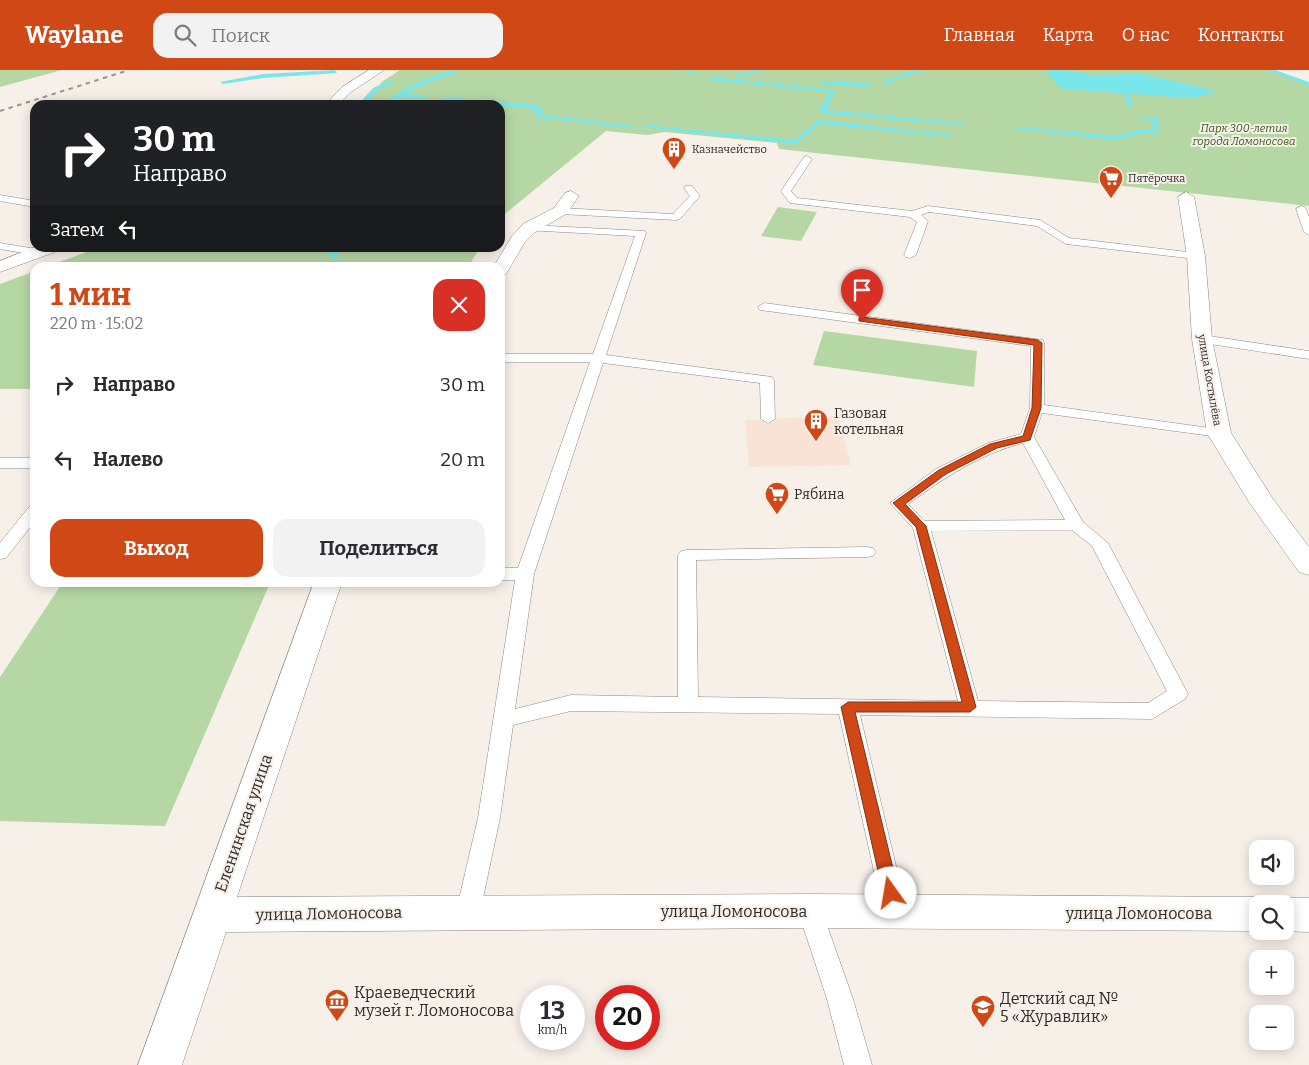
<!DOCTYPE html>
<html lang="ru">
<head>
<meta charset="utf-8">
<style>
  body { margin:0; font-family:Bitter,serif; background:#f2f2f3; color:#2b2b33; height:100vh; display:flex; flex-direction:column; font-size:19px; white-space:nowrap }
  * { box-sizing:border-box; margin:0 }
  p { font-size:16px; color:#7c7c81 }
  .icon { flex:none; width:28px; height:28px; fill:none; stroke:currentColor; stroke-width:2; stroke-linecap:round; stroke-linejoin:round }
  .map { position:relative; flex:1; overflow:hidden }
  .sheet { position:absolute; left:30px; top:192px; width:475px; height:325px; display:flex; flex-direction:column; background:#fff; border-radius:15px; box-shadow:0 2px 12px #0003 }
  .sheet>* { flex:none }
  .top-card { position:absolute; left:30px; top:30px; width:475px; height:152px; border-radius:15px; box-shadow:0 2px 12px #0003; background:#202124; color:#fff; overflow:hidden }
  .buttons { position:absolute; left:1249px; top:770px; display:grid; gap:10px }
  .buttons a { display:grid; place-items:center; width:45px; height:45px; border-radius:10px; background:#fff; box-shadow:0 2px 12px #0003; font-size:25px }
  .speed { position:absolute; left:520px; top:915px; display:flex; gap:10px; font-size:25px; font-weight:700; text-align:center }
  .speed>* { display:grid; place-content:center; width:65px; height:65px; border-radius:50%; background:#fff; box-shadow:0 2px 12px #0003; line-height:1 }
  .speed small { font-size:12px; font-weight:400 }
  .speed .limit { border:8px solid #d22; background:#fff; color:#111 }
  .pin { position:absolute; display:grid; place-items:center; width:42px; height:42px; color:#fff; margin:-51px -21px; border-radius:50% 50% 50% 0; rotate:-45deg; box-shadow:0 0 5px #0007 }
  .pin .icon { rotate:45deg }
  .me { position:absolute; width:55px; margin:-28px; rotate:347deg; stroke-linejoin:round; filter:drop-shadow(0 0 4px #0008) }
  .turn { display:flex; align-items:center; gap:18px; height:105px; padding:0 20px; font-size:22px }
  .turn .icon { width:65px; height:65px; stroke-width:2.5 }
  .turn b { display:block; font-size:35px; line-height:42px }
  .then { display:flex; align-items:center; height:48px; padding:0 20px; background:#0003; gap:10px; font-size:19px }
  .round { display:grid; place-items:center; flex:none; width:52px; height:52px; border-radius:15px; background:#f2f2f3 }
  .overview { display:flex; align-items:center; justify-content:space-between; height:85px; padding:0 20px }
  h1 { font-size:30px; font-weight:700; line-height:38px; color:#cf4815 }
  .primary-button { display:flex; gap:10px; margin-top:auto; padding:10px 20px }
  .primary-button a { flex:1; height:58px; border-radius:15px; background:#cf4815; color:#fff; font-size:20px; font-weight:700; line-height:58px; text-align:center }
  .primary-button a+a { background:#f2f2f3; color:#2b2b33 }
  ul { padding:0; list-style:none }
  li { display:flex; align-items:center; gap:15px; height:75px; padding:0 20px }
  li div { flex:1 }
  li b { display:block; font-size:19px }
  li em { font-style:normal }
  header { display:flex; align-items:center; gap:30px; box-sizing:border-box; height:70px; padding:0 25px; background:#cf4815; color:#fff }
  header strong { font-size:24px }
  nav { display:flex; gap:28px; margin-inline-start:auto; font-size:18px }
  .search { width:350px; height:45px; background:#f2f2f3; display:flex; align-items:center; gap:12px; box-sizing:border-box; padding:0 18px; border-radius:15px; color:#7c7c81; font-size:19px }
  .map>svg:first-child { display:block }
  .industrial { fill:#f9e3d6 }
  .green { fill:#b5d7a4 }
  .water { fill:#79e6ec }
  .lines { fill:none; stroke-linecap:round; stroke-linejoin:round }
  .stream { fill:#79e6ec; fill-rule:evenodd }
  .service-casing { stroke:#8f8983; stroke-width:1 }
  .minor-casing { stroke:#8f8983; stroke-width:1 }
  .primary-casing { stroke:#8f8983; stroke-width:1 }
  .service { fill:#fff; fill-rule:evenodd }
  .minor { fill:#fff; fill-rule:evenodd }
  .primary { fill:#fff; fill-rule:evenodd }
  .rail { stroke:#99948f; stroke-width:2; stroke-dasharray:4.5 4.5; stroke-linecap:butt }
  .route { fill:#cf4815; stroke:#872f0e }
  .labels { text-anchor:middle; stroke-width:4; stroke-linejoin:round; paint-order:stroke }
  .far-park-label { font-size:11px; font-style:italic; fill:#355c1a; stroke:#f7f0e9 }
  .far-poi-label { font-size:11px; fill:#2f2d2a; stroke:#f7f0e9; text-anchor:start }
  .far-street-label { font-size:11px; fill:#2f2d2a; stroke:#f7f0e9 }
  .poi-label { font-size:14px; fill:#2f2d2a; stroke:#f7f0e9; text-anchor:start }
  .near-street-label { font-size:16px; fill:#2f2d2a; stroke:#f7f0e9 }
  .near-poi-label { font-size:16px; fill:#2f2d2a; stroke:#f7f0e9; text-anchor:start }
</style>
</head>
<body>
<header>
<strong>Waylane</strong>
<div class="search"><svg class="icon" aria-label="search" viewBox="0 0 24 24"><circle cx="10" cy="10" r="6"/><path d="M15 15l6 6"/></svg>Поиск</div>
<nav><a>Главная</a><a>Карта</a><a>О нас</a><a>Контакты</a></nav>
</header>
<div class="map">
<svg width="1309" height="995" viewBox="0 0 1309 995">
  <rect width="100%" height="100%" fill="#f7f0e9"/>
  <path class="industrial" d="M838,346L851,395L749,397L745,350Z"/>
  <g class="green">
    <path d="M0,0H62L0,17Z"/>
    <path d="M400,0H1268L1309,15V136L779,79L777,73L665,62L647,65L606,61L500,148V35H360L383,11Z"/>
    <path d="M778,137L817,142L801,171L761,166Z"/>
    <path d="M98,178H480L467,198L45,197Z"/>
    <path d="M35,201V319H0V214Z"/>
    <path d="M824,261L977,281L974,317L813,295Z"/>
    <path d="M63,512L270,513L165,756L0,751V607Z"/>
  </g>
  <path class="water" d="M1045,0H1066L1090,5L1142,4L1217,21L1198,27L1188,28L1066,19L1060,18Z"/>
  <g class="lines">
    <g class="stream">
      <path d="M335,0L337,3L263,8L223,14L220,12L263,4Z"/>
      <path d="M454,0L456,3L420,16L405,24L427,25L429,28L400,27L390,35H384C402,16 428,8 454,0Z"/>
      <path d="M675,0L697,2L694,4Z"/>
      <path d="M754,0H763L738,8L735,6Z"/>
      <path d="M915,0H923L886,14L881,13Z"/>
      <path d="M1267,0H1275L1309,12V16Z"/>
      <path d="M710,7L835,20L826,40L965,53L962,55L822,43L819,41L829,22L708,10Z"/>
      <path d="M391,10L393,13L377,20L364,35H358L373,18Z"/>
      <path d="M822,11L868,13L871,15L868,17L820,14Z"/>
      <path d="M1124,22L1129,23L1133,38L1128,37Z"/>
      <path d="M446,27L538,35L541,37L542,45L634,56L631,58L539,48L536,46L535,39L447,31L439,35H431Z"/>
      <path d="M1140,47L1157,48L1158,63L1140,64L1115,70L1015,59L1018,57L1115,66L1140,60H1153L1152,51L1140,49Z"/>
      <path d="M819,50L954,65L951,67L820,54L795,74L642,57L645,55L794,70Z"/>
      <path d="M332,178H340L337,187L333,189L329,187Z"/>
    </g>
    <defs>
      <g id="service">
        <path d="M807,86L812,89L791,121L797,128L912,141L928,136L1040,150L1069,168L1196,183L1202,186L1196,189L1066,174L1037,156L929,142L921,145L928,151L916,185L910,188L906,187L904,185L917,152L910,147L790,133L781,121L804,87Z"/>
        <path d="M686,116H692L700,126L680,149L676,150L560,144L555,141L560,138L673,144L690,126L684,118Z"/>
        <path d="M0,125L35,131V137L0,131Z"/>
        <path d="M1301,136L1305,137L1309,147V165L1304,162L1296,139Z"/>
        <path d="M529,155L645,161L646,163L606,285L772,307L774,310L775,349L768,353L761,349L760,313L603,293L534,504L515,639L571,625L678,627V485L681,481L687,480L867,477L873,478L876,482L873,486L867,487L696,490L698,627L958,631L913,458L890,433L936,399L988,373L1021,364L1030,338L1031,276L760,240L758,237L764,233L1043,270L1044,273V335L1224,360L1226,363L1224,366L1219,367L1042,343L1034,367L1083,452L1108,473L1188,624L1185,629L1152,649L860,645L907,842L904,850L895,853L886,850L883,842L839,644L571,641L513,655L500,748L480,842L477,850L468,853L459,850L456,842L478,748L515,510H500V498H518L590,292H500V284H593L635,166L525,160V156ZM1023,373L1065,450L925,451L908,434C944,408 980,384 1023,373ZM1072,460L1092,476L1167,621L1148,633L978,631L931,461Z"/>
        <path d="M0,173L36,179L42,182L36,185L0,179Z"/>
        <path d="M1202,265L1309,281V289L1197,272L1196,269L1197,266Z"/>
        <rect x="0" y="388" width="35" height="10"/>
        <path d="M35,435V451L6,488L0,489V473L29,437Z"/>
        <path d="M810,830L819,833L822,841L853,929L872,995H844L827,929L798,841L801,833Z"/>
      </g>
      <g id="minor">
        <path d="M571,121L579,126L566,144L535,162L525,172L506,204L500,205V198H493L512,166L523,154L554,138L565,123Z"/>
        <path d="M1186,122L1194,127L1205,186L1212,269L1231,363L1273,429L1309,477V505L1299,502L1249,432L1207,363L1192,269L1187,186L1178,127Z"/>
        <path d="M314,512H342L237,827L810,824L1258,827L1272,833L1285,828H1309V862L1282,861H1285V834H1258V861L810,858L226,862L182,995H138Z"/>
      </g>
      <g id="primary">
        <path d="M369,0H384L351,22L338,35H325L342,17Z"/>
        <path d="M35,177L58,178L55,182L0,202V191Z"/>
      </g>
    </defs>
    <use href="#service" class="service-casing"/>
    <use href="#minor" class="minor-casing"/>
    <use href="#primary" class="primary-casing"/>
    <use href="#service" class="service"/>
    <use href="#minor" class="minor"/>
    <use href="#primary" class="primary"/>
    <path class="rail" d="M0,41L129,0"/>
  </g>
  <path class="route" d="M862,247L1038,270L1042,273L1041,338L1030,370L997,378L946,404L905,434L926,456L976,637L970,642H855L899,823L896,828L891,830L885,828L883,823L841,637L848,632H962L916,457L893,433L939,400L990,374L1023,366L1032,338L1034,275L859,251V248Z"/>
  <defs>
    <symbol id="building-pin" viewBox="-11 -11 22 30"><path d="M0 17L-7.5 6A9.5 9.5 0 1 1 7.5 6Z" fill="#cf4815" stroke="#f7f0e9"/><path d="M-4-6H4V6H1V3H-1V6H-4ZM-2.5-4.3h1.7v1.8h-1.7ZM.8-4.3h1.7v1.8H.8ZM-2.5-1h1.7V.8h-1.7ZM.8-1h1.7V.8H.8Z" fill="#fff"/></symbol>
    <symbol id="supermarket-pin" viewBox="-11 -11 22 30"><path d="M0 17L-7.5 6A9.5 9.5 0 1 1 7.5 6Z" fill="#cf4815" stroke="#f7f0e9"/><path d="M-6-5.5h2.5l.6 2H6L4.5 2H-2.5L-4.4-4H-6ZM-1.5 3.2a1.3 1.3 0 1 0 .1 0ZM3 3.2a1.3 1.3 0 1 0 .1 0Z" fill="#fff"/></symbol>
    <symbol id="museum-pin" viewBox="-11 -11 22 30"><path d="M0 17L-7.5 6A9.5 9.5 0 1 1 7.5 6Z" fill="#cf4815" stroke="#f7f0e9"/><path d="M0-6L6-3V-2H-6V-3ZM-5-1h2V3h-2ZM-1-1h2V3h-2ZM3-1h2V3H3ZM-6 4H6V6H-6Z" fill="#fff"/></symbol>
    <symbol id="school-pin" viewBox="-11 -11 22 30"><path d="M0 17L-7.5 6A9.5 9.5 0 1 1 7.5 6Z" fill="#cf4815" stroke="#f7f0e9"/><path d="M0-5L7-2L0 1L-7-2ZM-4 1L0 2.5L4 1V4Q0 6-4 4Z" fill="#fff"/></symbol>
  </defs>
  <g fill-rule="evenodd">
    <use href="#building-pin" x="660" y="65" width="28" height="38"/>
    <use href="#supermarket-pin" x="1097" y="94" width="28" height="38"/>
    <use href="#building-pin" x="802" y="337" width="28" height="38"/>
    <use href="#supermarket-pin" x="763" y="410" width="28" height="38"/>
    <use href="#museum-pin" x="323" y="917" width="28" height="38"/>
    <use href="#school-pin" x="969" y="923" width="28" height="38"/>
  </g>
  <g class="labels">
    <g class="far-park-label">
      <text x="1244" y="62">Парк 300-летия<tspan x="1244" dy="13">города Ломоносова</tspan></text>
    </g>
    <g class="far-poi-label">
      <text x="692" y="83">Казначейство</text>
      <text x="1128" y="112">Пятёрочка</text>
    </g>
    <g class="far-street-label">
      <text transform="translate(1210 310) rotate(80)" y="4">улица Костылёва</text>
    </g>
    <g class="poi-label">
      <text x="834" y="348">Газовая<tspan x="834" dy="16">котельная</tspan></text>
      <text x="794" y="429">Рябина</text>
    </g>
    <g class="near-street-label">
      <text transform="translate(243 753) rotate(-71)" y="6">Еленинская улица</text>
      <text x="734" y="847">улица Ломоносова</text>
      <text transform="translate(329 843) rotate(-1)" y="6">улица Ломоносова</text>
      <text x="1139" y="849">улица Ломоносова</text>
    </g>
    <g class="near-poi-label">
      <text x="354" y="928">Краеведческий<tspan x="354" dy="18">музей г. Ломоносова</tspan></text>
      <text x="1000" y="934">Детский сад №<tspan x="1000" dy="18">5 «Журавлик»</tspan></text>
    </g>
  </g>
</svg>
<div class="buttons">
<a><svg class="icon" aria-label="sound" viewBox="0 0 24 24"><path d="M4 9h4l5-4v14l-5-4H4zM17 9q2 3 0 6"/></svg></a>
<a><svg class="icon" aria-label="search" viewBox="0 0 24 24"><circle cx="10" cy="10" r="6"/><path d="M15 15l6 6"/></svg></a>
<a>+</a>
<a>−</a>
</div>
<div class="speed"><div>13<small>km/h</small></div><div class="limit">20</div></div>
<div class="pin" style="left:862px;top:250px;background:#d93025"><svg class="icon" aria-label="arrive" viewBox="0 0 24 24"><path d="M6 21V4h12l-3 4 3 4H6"/></svg></div>
<svg class="me" style="left:891px;top:823px" viewBox="-20 -20 40 40"><circle r="19" fill="#fff"/><path d="M0-13L10 11 0 6-10 11z" fill="#cf4815"/></svg>
<div class="top-card">
<div class="turn"><svg class="icon" aria-label="right" viewBox="0 0 24 24"><path d="M7 20v-9h11M14 6l5 5-5 5"/></svg><div><b>30 m</b>Направо</div></div>
<div class="then">Затем<svg class="icon" aria-label="left" viewBox="0 0 24 24"><path d="M17 20v-9H6M10 6l-5 5 5 5"/></svg></div>
</div>
<section class="sheet">
<div class="overview"><div><h1>1 мин</h1><p>220 m · 15:02</p></div><a class="round" style="background:#d93025;color:#fff"><svg class="icon" aria-label="close" viewBox="0 0 24 24"><path d="M6 6l12 12M18 6L6 18"/></svg></a></div>
<ul>
<li><svg class="icon" aria-label="right" viewBox="0 0 24 24"><path d="M7 20v-9h11M14 6l5 5-5 5"/></svg><div><b>Направо</b></div><em>30 m</em></li>
<li><svg class="icon" aria-label="left" viewBox="0 0 24 24"><path d="M17 20v-9H6M10 6l-5 5 5 5"/></svg><div><b>Налево</b></div><em>20 m</em></li>
</ul>
<div class="primary-button"><a>Выход</a><a>Поделиться</a></div>
</section>
</div>
</body>
</html>
